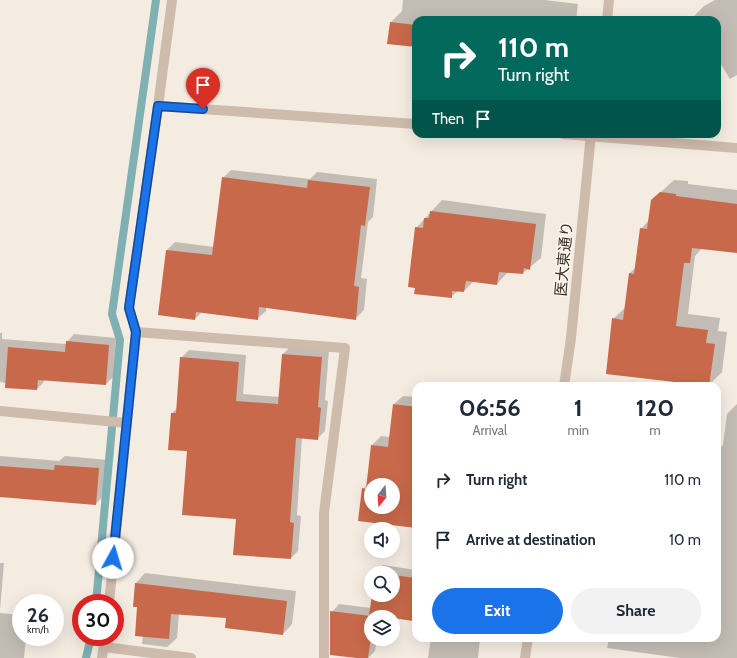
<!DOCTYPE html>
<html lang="en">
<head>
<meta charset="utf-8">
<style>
  body { margin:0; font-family:Cabin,"Noto Sans JP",sans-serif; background:#f2f2f3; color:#1f2937; height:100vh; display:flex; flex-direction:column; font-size:15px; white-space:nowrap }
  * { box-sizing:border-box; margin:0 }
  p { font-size:13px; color:#747a83 }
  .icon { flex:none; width:22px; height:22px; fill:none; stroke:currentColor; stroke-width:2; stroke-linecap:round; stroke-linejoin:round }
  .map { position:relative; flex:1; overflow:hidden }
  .details { position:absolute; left:412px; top:382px; width:309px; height:260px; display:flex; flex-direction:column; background:#fff; border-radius:12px; box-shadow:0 4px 16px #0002 }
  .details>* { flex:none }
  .hud { position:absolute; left:412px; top:16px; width:309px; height:122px; border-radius:12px; box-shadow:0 4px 16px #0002; background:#00695c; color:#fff; overflow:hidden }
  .needle { width:26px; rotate:197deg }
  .tools { position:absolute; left:364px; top:478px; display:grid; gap:8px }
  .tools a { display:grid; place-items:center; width:36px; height:36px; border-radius:50%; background:#fff; box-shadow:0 4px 16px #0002; font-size:20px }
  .speed { position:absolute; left:12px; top:594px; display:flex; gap:8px; font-size:20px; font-weight:700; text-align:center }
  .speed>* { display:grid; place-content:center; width:52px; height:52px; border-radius:50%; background:#fff; box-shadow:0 4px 16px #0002; line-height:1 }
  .speed small { font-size:10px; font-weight:400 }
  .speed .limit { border:6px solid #d22; background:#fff; color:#111 }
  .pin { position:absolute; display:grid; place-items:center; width:34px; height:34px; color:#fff; margin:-41px -17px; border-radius:50% 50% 50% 0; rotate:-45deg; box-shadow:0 0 4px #0007 }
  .pin .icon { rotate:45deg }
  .me { position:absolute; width:44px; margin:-22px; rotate:6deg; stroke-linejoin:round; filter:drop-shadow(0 0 3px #0008) }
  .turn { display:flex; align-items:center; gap:14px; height:84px; padding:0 20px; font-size:18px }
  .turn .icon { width:52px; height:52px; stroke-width:2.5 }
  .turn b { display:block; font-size:28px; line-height:34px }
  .then { display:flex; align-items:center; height:38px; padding:0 20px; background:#0003; gap:8px; font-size:15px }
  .eta { display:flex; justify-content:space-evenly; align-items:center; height:68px; text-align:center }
  .eta b { font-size:24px; font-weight:700; line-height:28px }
  .cta { display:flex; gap:8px; margin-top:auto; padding:8px 20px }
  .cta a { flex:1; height:46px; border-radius:24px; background:#1a73e8; color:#fff; font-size:16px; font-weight:700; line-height:46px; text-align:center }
  .cta a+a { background:#f2f2f3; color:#1f2937 }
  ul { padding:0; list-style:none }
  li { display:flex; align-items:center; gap:12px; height:60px; padding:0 20px }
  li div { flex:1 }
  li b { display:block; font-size:15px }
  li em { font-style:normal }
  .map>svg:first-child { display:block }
  .shadow { fill:#0003; fill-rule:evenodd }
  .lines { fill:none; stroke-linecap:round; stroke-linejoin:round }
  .stream { stroke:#7fb0b2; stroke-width:8 }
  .building { fill:#c8694b; fill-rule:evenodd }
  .minor { stroke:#cdbbac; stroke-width:10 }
  .route-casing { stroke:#114b97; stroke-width:10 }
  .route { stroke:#1a73e8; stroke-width:7 }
  .labels { text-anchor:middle; stroke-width:3.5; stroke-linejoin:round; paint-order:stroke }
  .street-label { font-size:15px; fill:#3b302b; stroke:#fbf5ee }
</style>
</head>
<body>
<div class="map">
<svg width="737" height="658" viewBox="0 0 737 658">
  <rect width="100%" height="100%" fill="#f4ebe1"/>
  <g class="shadow">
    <path d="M403,0H544L578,4L576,20H416V46L391,22L402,11Z"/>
    <path d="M715,0H737V75L730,79L717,58V20H695L693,17L704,6Z"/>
    <path d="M231,170L310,179L317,172L377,179L373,217L368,222L361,278L367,279L364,310L355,319L266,307V311L257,319L202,312L195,319L167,250L175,242L214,247L223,178Z"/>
    <path d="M674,180L688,181V184L737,190V252L702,248L695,256L688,314L720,318L718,331L727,332L722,372L709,385L613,319L626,307L630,273L636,267L641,229L649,220L652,200Z"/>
    <path d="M442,200L546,214L541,258L523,273L508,272L497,284L474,281L464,291H458L451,297L416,228Z"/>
    <path d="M0,333H2V339L66,344L67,342L74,334L116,338L113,377L106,384L44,379V382L37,389L0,382Z"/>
    <path d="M290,347L329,350L325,400L328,401L325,431L318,438L302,437L297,515L301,516L298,551L291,558L237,518L188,450L172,413L177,408L181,358L189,350L246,355L243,394L280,397L283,354Z"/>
    <path d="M403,396L416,397V527L359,520L363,489L368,484L372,445L381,436L390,437L394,404ZM371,485H393V507H371Z"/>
    <path d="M737,404V658H680L607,648L609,638H717V451L723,445L727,414Z"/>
    <path d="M0,456L59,461L65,456L107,460L104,495L96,504L0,496Z"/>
    <path d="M0,563H4L0,610Z"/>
    <path d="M383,565L416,570V621L380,616L379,617H371V639H377L375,651L368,658H365L332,612L339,604L371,608L373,595H393V573H375Z"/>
    <path d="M145,573L296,591L292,624L283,634L228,617L179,613L177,638L167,647L142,644L143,635L138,607L134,606L136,583Z"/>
    <path d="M0,613L21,615V637H26L24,658H0Z"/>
    <path d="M431,638H480L478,658H428Z"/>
  </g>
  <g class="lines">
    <g class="stream">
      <path d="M96,603L120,340L112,314L156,0"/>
      <path d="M86,658L91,637"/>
    </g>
  </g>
  <g class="building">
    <path d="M390,22L416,25V47L387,44Z"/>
    <path d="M222,177L307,188L308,180L370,187L365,226L361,225L354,286L359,287L356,320L259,307L258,320L196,312L195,320L158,315L166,250L212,255Z"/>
    <path d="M660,192L676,194V196L737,204V253L692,248L690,263H684L676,326L708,330L706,343L715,344L709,386L606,374L612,318L623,320L629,273L634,274L640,228L647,229L651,200Z"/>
    <path d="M430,211L536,224L530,270L524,268L523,274L499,272L497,285L466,281L464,292L452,291V298L414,294L415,288L408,287L415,227L423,228L424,218H429Z"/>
    <path d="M66,341L109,345L106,385L38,380L37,390L5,388L8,347L65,352Z"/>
    <path d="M282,354L322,357L318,407L321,408L318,440L296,438L290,522L294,523L291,559L233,555L236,519L182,515L187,451L168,450L171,413H176L180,357L239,362L236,401L278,404Z"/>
    <path d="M393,404L416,407V528L358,521L362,488L366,489L371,445L388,447ZM371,485H393V507H371Z"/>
    <path d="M55,465L99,468L96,505L0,497V466L54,470Z"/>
    <path d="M393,575L416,578V597L413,621L393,618V617L369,615L372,595H393Z"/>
    <path d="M135,583L287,601L283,635L225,628L226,618L171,614L169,639L135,636L137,607H133Z"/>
    <path d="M330,611L371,616V637L368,658H357L330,655Z"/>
  </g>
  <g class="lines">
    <g class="minor">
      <path d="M607,20L609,0"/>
      <path d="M158,106L172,0"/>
      <path d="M563,134L737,148"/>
      <path d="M136,332L345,348L324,513V658"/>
      <path d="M564,386L571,338L591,134"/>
      <path d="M0,411L127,423"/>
      <path d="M109,603L136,332L129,308L158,106L416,124"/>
      <path d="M104,647L191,658"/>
      <path d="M102,658L105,637"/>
      <path d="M525,658L528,638"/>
    </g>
  </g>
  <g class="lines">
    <defs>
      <path id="route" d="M113,558L136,332L129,308L158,106L203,109"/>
    </defs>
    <use href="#route" class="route-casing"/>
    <use href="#route" class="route"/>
  </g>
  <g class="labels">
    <g class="street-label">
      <text transform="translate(564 259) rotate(-85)" y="5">医大東通り</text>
    </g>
  </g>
</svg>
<div class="tools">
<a><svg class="needle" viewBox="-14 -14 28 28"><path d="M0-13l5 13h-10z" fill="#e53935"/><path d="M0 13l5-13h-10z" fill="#747a83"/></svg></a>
<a><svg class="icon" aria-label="sound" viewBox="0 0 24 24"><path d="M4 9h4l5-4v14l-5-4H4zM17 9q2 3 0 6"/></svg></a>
<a><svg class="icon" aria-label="search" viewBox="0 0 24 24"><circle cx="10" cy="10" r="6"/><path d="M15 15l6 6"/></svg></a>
<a><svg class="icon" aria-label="layers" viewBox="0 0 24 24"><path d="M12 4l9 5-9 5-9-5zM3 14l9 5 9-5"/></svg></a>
</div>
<div class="speed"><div>26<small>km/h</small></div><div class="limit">30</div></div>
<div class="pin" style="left:203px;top:109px;background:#d93025"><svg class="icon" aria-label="arrive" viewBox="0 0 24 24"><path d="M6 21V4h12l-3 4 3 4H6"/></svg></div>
<svg class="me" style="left:113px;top:558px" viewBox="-20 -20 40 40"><circle r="19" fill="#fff"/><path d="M0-13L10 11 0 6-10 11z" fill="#1a73e8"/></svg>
<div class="hud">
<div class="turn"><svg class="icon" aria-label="right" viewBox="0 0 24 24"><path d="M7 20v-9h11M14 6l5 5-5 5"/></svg><div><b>110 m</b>Turn right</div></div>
<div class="then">Then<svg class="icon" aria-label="arrive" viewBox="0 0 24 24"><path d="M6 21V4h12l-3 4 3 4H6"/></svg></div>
</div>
<section class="details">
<div class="eta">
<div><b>06:56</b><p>Arrival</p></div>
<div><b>1</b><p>min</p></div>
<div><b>120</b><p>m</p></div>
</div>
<ul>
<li><svg class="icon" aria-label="right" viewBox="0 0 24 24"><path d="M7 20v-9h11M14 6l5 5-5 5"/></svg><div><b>Turn right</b></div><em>110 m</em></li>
<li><svg class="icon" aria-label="arrive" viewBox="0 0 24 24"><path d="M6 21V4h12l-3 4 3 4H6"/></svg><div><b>Arrive at destination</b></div><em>10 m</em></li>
</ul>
<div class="cta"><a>Exit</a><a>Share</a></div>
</section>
</div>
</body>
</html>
